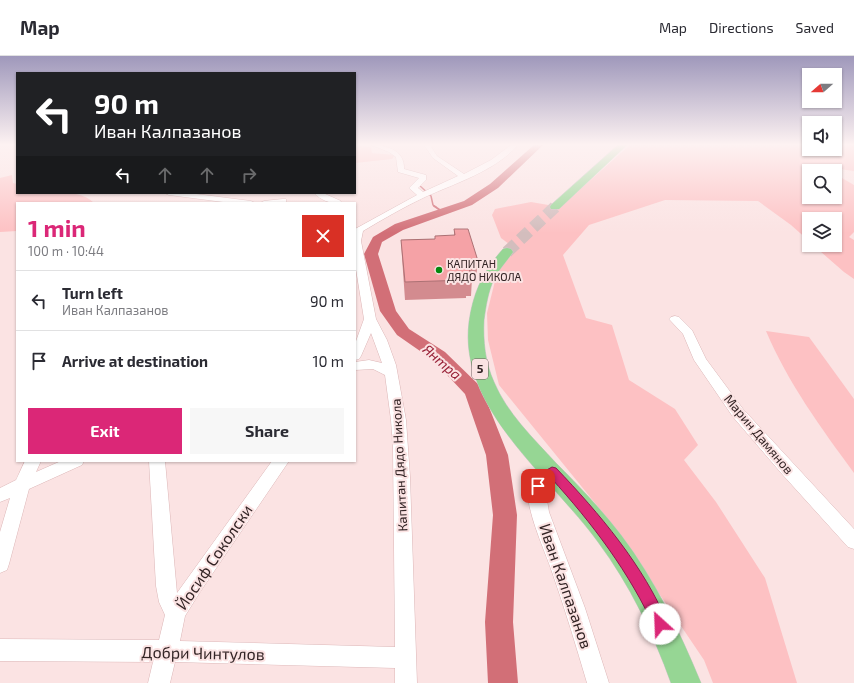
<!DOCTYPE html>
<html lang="en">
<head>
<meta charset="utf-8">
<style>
  body { margin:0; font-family:"Exo 2",sans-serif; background:#f7f7f7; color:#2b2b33; height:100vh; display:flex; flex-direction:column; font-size:15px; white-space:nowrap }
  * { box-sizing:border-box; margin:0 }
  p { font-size:13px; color:#7c7c81 }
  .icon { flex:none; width:22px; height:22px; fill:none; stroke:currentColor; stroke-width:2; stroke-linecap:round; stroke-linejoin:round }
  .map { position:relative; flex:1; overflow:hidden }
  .drawer { position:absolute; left:16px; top:146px; width:340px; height:260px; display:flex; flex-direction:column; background:#fff; border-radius:0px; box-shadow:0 1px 3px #0004 }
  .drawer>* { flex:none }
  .guide { position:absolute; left:16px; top:16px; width:340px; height:122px; border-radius:0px; box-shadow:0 1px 3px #0004; background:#202124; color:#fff; overflow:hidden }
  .needle { width:26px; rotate:250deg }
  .fabs { position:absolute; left:802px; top:12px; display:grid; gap:8px }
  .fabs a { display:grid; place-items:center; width:40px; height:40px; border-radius:0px; background:#fff; box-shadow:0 1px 3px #0004; font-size:20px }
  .pin { position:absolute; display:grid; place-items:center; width:34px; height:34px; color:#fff; margin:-17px; border-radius:8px; box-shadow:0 2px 6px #0006 }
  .me { position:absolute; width:44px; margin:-22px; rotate:335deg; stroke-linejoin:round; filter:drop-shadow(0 0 3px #0008) }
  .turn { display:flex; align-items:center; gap:14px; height:84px; padding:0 12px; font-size:18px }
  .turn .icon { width:52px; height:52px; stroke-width:2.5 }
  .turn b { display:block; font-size:28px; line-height:34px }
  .lanes { display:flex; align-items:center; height:38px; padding:0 12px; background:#0003; justify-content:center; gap:20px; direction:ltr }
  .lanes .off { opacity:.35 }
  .round { display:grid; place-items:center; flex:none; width:42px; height:42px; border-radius:0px; background:#f7f7f7 }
  .head { display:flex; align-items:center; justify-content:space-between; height:68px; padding:0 12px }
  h1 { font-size:24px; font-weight:700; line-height:30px; color:#db2777 }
  .button { display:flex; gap:8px; margin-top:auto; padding:8px 12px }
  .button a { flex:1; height:46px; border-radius:0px; background:#db2777; color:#fff; font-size:16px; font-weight:700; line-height:46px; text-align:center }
  .button a+a { background:#f7f7f7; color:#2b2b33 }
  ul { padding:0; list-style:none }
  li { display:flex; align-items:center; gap:12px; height:60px; padding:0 12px; border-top:1px solid #e1e1e2 }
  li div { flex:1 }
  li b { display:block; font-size:15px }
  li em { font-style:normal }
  header { display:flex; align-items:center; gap:24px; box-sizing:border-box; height:56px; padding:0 20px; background:#fff; border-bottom:1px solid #e1e1e2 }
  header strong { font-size:19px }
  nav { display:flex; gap:22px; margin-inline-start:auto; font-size:14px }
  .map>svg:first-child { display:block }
  .green { fill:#fdc1c3 }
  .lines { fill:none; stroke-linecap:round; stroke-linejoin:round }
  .stream-far1 { stroke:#d26f77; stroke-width:1.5 }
  .stream { stroke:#d26f77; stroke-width:2 }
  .river { fill:#d26f77; fill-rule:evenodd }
  .major-tunnel { stroke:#d3bdbd; stroke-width:12; stroke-dasharray:12 6; stroke-linecap:butt }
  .minor-casing { stroke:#dcb6b7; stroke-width:1 }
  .major-casing { stroke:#cecacb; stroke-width:1 }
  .minor { fill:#fff; fill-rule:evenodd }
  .major { fill:#96d694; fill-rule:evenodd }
  .wall { fill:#d38b8f }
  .building { fill:#f5a2a6; stroke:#ac7174 }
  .route { fill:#db2777; stroke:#8e194d }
  .poi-dot { fill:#06880f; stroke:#fbe3e3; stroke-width:1.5 }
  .labels { text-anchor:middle; stroke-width:4; stroke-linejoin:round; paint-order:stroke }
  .far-poi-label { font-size:11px; fill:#332425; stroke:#fbe3e3; text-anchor:start }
  .shield { fill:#fbe3e3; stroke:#6f5d5e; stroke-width:1 }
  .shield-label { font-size:12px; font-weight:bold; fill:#332425 }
  .street-label { font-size:13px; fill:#332425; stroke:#fbe3e3 }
  .water-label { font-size:14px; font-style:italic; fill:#992238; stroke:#fbe3e3 }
  .near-street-label { font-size:16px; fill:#332425; stroke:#fbe3e3 }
</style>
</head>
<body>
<header>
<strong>Map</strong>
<nav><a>Map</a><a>Directions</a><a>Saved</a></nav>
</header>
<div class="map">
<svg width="854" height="627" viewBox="0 0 854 627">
  <rect width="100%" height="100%" fill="#fbe3e3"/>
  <g class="green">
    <path d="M355,89L371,91L372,97L395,99L392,103L355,107Z"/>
    <path d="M630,89H809V93H835V89H854V115L818,110L829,115H809V141H835V118L854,129V176L849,181L854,184V223L844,216L813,189H835V163H809V185L791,169L758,145L665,144L589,169L563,199L586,262L612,269L629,324L675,353L698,389L684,404L716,446L765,522L797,627H713L704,604L612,468L499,329L488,284L487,257L496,221L509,188L501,182L492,159L495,153L531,146L560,151Z"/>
    <path d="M12,119L13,127L17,128V137C37,137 80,131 94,147H17V175L0,176V122Z"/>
    <path d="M766,275L809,281L854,343V417C821,372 788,327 766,275Z"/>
  </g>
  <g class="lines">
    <path class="stream-far1" d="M419,129L431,140L433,149L436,151"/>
    <path class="stream" d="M434,150L443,156"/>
    <path class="river" d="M534,89H543L498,132L472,149L403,174L382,186L378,198L396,255L409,273L445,296L481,331L508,399L517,459L513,566L518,627H488L485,566L493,459L486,399L465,338L433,304L397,279L380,255L364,198L373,181L395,168L464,145L490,128Z"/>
    <path class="major-tunnel" d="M507,196L555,151"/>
    <defs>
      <g id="minor">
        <path d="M371,89C386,89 405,94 404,113L426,119V124L418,132L423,136L458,120L433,102L424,89H430L437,100L464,118L491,104L511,89H518C495,115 456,127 425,141C404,151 383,163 363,175L361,185L376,263L387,284L396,309L406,364L410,421L417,627H395V612L175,606L170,627H148L153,606L0,605V583L159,584L165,559L159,546L156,530L149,405H165L177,537L272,405H289L200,536L185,560L180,585L395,591L393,393L391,364L385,319L373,313L355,314V306L369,304L382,307L371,277L361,300L359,303L355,304V288L364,263L355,207V173L417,139L409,132L419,122L398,116L396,101L389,96Z"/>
        <path d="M165,137H188L251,145L255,147H231L169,139Z"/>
        <path d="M314,137H323L341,145L340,147C330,148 321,144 314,137Z"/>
        <path d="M283,143H286V147H260L264,145Z"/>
        <path d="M675,260L679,261L692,274L706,303L743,353L854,473V493L848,491L782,418L733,361L694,304L683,278L669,263L671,261Z"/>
        <path d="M25,405H41L36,416L61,405H84L82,409L29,433L9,508L7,514L0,517V476L10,442L0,446V432L16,424Z"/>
        <path d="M552,409L558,411L560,415L545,432L549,456L585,552L609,627H587C576,590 565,553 552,516C545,495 528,459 528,437C528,424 540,413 552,409Z"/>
      </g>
      <g id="major">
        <path d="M618,89H627L559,153H551L550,151L551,149Z"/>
        <path d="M507,192L511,193L513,196C507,205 499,213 494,223C488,236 486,250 484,264C483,285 485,306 494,326C507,357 533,382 556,407C579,430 601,453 621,479C655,524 679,574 701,627H671C653,577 630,529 598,486C551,421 458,353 469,266C473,237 483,215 503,193Z"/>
      </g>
    </defs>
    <use href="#minor" class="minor-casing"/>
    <use href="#major" class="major-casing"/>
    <use href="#minor" class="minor"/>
    <use href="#major" class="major"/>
  </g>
  <path class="wall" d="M454,173L478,205L476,222H472L471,240H466V242L405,244L402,201L401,184L435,183V180H454Z"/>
  <path class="building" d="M454,173H468L478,205H472L473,209H468L472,222H466L467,224L405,226L401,184L435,183V180L455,179Z"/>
  <linearGradient id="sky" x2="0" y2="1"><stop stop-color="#9f98bb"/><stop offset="0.5" stop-color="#fdf2f2"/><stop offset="1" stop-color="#fdf2f2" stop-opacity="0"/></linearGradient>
  <rect width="854" height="177" fill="url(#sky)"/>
  <path class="route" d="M552,411L556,412C599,457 644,510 668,568L666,573L660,575L655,573C630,517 592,467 551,422L545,426L542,434L538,435L533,434L532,430L536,420Z"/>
  <circle class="poi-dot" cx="439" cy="214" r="4"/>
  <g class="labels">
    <g class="far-poi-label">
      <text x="447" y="212">КАПИТАН<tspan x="447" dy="13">ДЯДО НИКОЛА</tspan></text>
    </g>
    <rect class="shield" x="472" y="303" width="16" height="20" rx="3"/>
    <g class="shield-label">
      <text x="480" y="317">5</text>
    </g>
    <g class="street-label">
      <text transform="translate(759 378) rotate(50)" y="5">Марин Дамянов</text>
      <text transform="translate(399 409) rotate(-93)" y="5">Капитан Дядо Никола</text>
    </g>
    <g class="water-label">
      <text transform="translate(442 306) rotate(41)" y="5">Янтра</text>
    </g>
    <g class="near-street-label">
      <text transform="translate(214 501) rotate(-56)" y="6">Йосиф Соколски</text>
      <text transform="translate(566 530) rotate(71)" y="6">Иван Калпазанов</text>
      <text transform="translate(203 597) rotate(1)" y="6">Добри Чинтулов</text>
    </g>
  </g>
</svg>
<div class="fabs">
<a><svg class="needle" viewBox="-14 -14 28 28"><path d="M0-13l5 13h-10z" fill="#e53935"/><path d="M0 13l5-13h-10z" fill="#7c7c81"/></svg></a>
<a><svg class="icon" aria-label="sound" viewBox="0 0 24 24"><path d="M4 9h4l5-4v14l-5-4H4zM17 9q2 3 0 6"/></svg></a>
<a><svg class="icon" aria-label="search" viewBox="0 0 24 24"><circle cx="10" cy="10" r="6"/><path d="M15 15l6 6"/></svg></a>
<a><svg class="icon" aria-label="layers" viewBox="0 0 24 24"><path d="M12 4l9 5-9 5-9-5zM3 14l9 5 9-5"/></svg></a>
</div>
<div class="pin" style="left:538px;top:430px;background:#d93025"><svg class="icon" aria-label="arrive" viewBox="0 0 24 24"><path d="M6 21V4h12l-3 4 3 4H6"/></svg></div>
<svg class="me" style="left:660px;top:568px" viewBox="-20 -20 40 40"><circle r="19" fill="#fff"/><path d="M0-13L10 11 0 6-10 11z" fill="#db2777"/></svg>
<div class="guide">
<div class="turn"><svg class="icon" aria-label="left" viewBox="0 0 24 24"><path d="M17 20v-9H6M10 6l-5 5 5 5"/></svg><div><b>90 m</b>Иван Калпазанов</div></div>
<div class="lanes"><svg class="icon" aria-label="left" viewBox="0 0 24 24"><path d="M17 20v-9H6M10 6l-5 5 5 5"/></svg><svg class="icon off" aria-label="ahead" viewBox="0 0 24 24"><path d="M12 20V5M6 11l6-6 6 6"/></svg><svg class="icon off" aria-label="ahead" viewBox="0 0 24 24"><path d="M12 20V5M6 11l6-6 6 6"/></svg><svg class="icon off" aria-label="right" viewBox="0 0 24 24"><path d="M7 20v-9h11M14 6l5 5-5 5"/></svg></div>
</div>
<section class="drawer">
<div class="head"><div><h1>1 min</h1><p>100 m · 10:44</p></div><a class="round" style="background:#d93025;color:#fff"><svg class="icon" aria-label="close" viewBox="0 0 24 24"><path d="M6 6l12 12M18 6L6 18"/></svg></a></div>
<ul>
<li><svg class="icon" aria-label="left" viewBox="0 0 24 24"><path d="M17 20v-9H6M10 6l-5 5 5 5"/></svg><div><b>Turn left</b><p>Иван Калпазанов</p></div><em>90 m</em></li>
<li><svg class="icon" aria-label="arrive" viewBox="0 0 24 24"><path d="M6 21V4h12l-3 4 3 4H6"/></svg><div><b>Arrive at destination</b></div><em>10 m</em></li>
</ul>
<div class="button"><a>Exit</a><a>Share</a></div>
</section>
</div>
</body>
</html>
